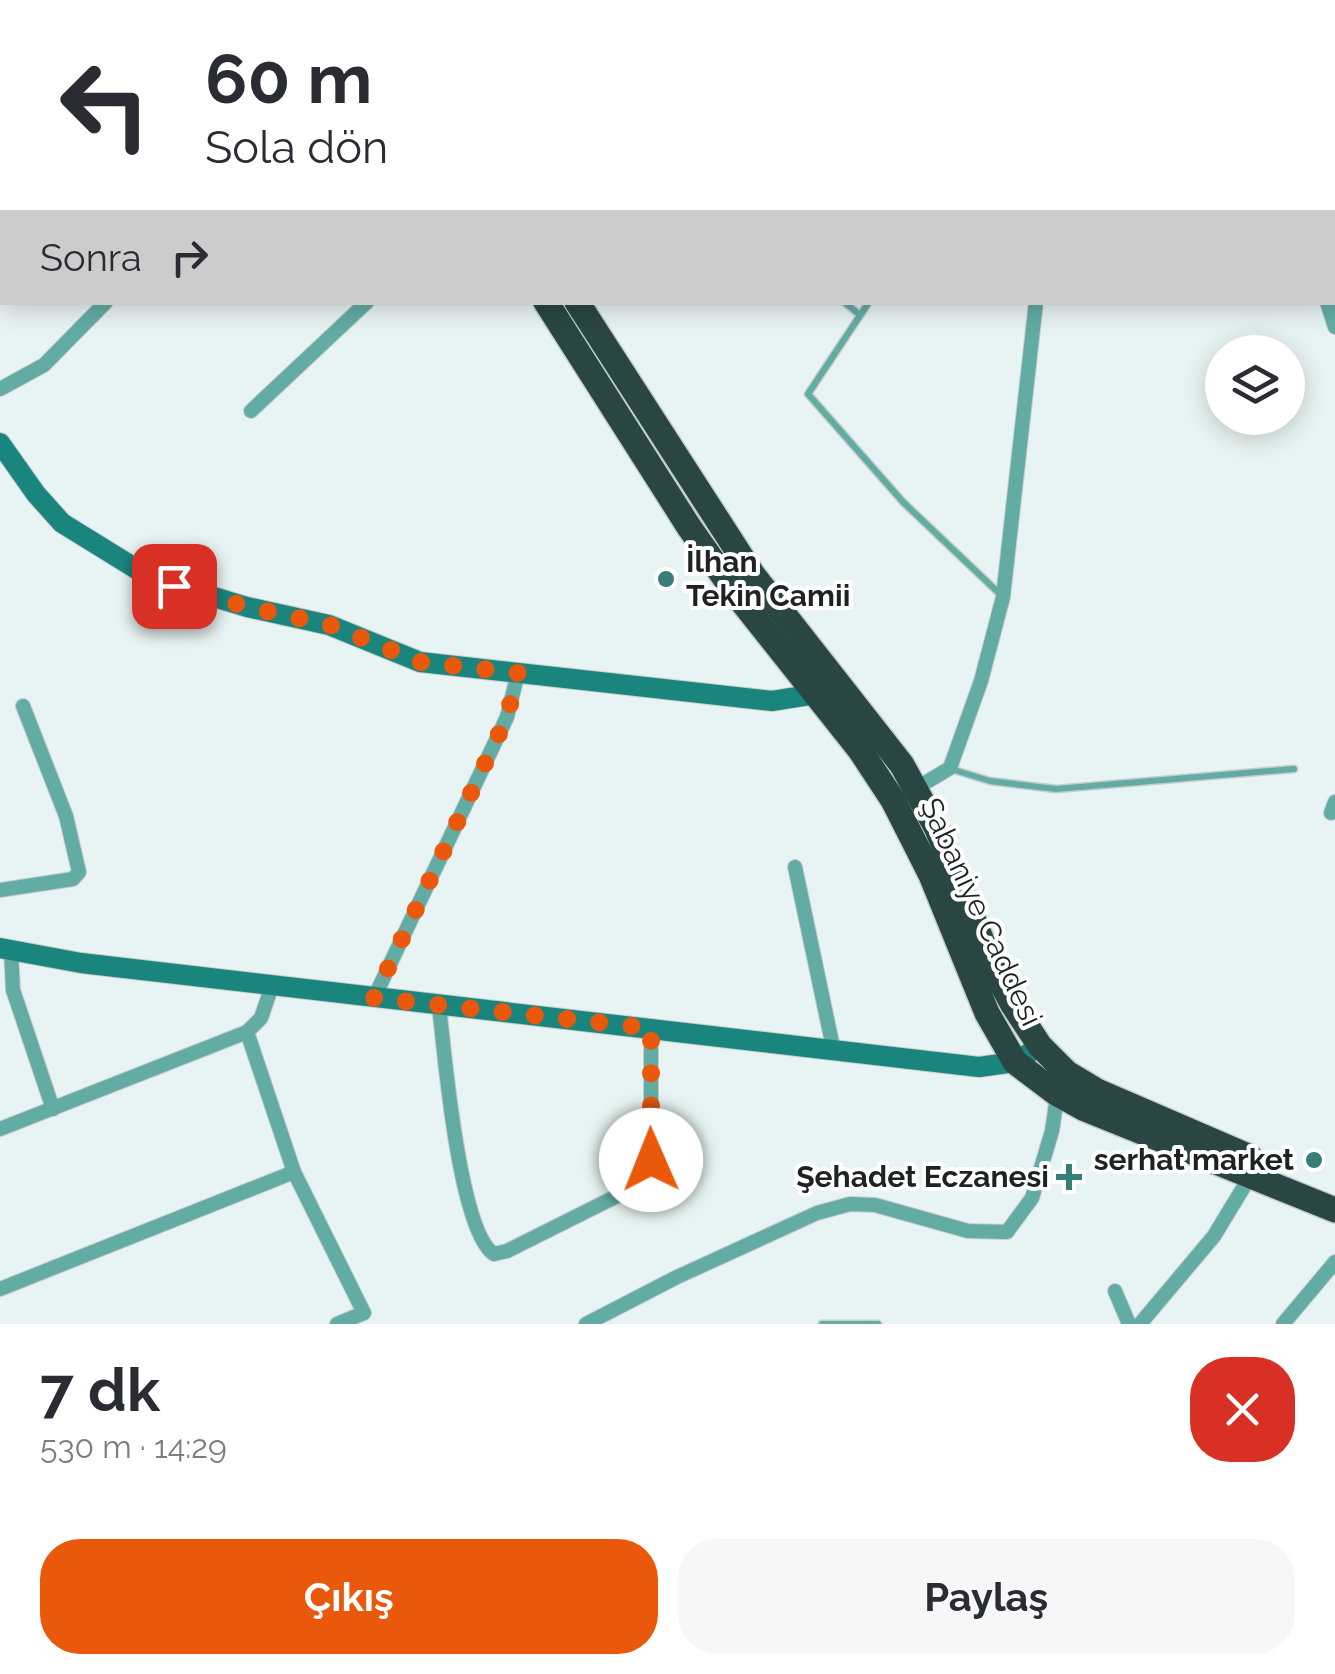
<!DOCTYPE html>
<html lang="tr">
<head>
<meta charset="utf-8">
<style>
  body { margin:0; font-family:Raleway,sans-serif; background:#f7f7f7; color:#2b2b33; height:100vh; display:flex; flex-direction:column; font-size:38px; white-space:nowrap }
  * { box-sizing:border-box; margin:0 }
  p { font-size:32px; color:#7c7c81 }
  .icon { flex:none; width:55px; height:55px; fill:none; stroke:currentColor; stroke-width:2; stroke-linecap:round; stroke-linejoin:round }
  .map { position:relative; height:1324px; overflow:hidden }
  .side { display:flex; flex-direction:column; background:#fff; flex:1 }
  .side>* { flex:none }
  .guide { position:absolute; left:0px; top:0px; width:1335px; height:305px; box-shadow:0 5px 25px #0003; background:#fff; color:#2b2b33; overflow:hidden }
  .fabs { position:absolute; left:1205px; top:335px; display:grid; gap:20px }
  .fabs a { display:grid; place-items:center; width:100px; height:100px; border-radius:50%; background:#fff; box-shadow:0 5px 25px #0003; font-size:50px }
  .pin { position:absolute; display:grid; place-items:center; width:85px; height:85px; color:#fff; margin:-42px; border-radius:20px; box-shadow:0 5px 15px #0006 }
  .me { position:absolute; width:110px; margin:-55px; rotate:359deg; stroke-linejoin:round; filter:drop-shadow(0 0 8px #0008) }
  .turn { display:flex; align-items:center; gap:35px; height:210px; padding:0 40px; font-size:45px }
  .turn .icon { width:130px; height:130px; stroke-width:2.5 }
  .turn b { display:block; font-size:70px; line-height:85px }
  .then { display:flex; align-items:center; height:95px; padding:0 40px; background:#0003; gap:20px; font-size:38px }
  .round { display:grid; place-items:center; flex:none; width:105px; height:105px; border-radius:40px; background:#f7f7f7 }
  .overview { display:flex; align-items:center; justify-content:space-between; height:170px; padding:0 40px }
  h1 { font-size:60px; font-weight:700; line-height:75px }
  .primary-button { display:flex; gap:20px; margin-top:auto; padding:20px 40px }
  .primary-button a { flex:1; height:115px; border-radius:40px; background:#ea580c; color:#fff; font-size:40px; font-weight:700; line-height:115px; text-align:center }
  .primary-button a+a { background:#f7f7f7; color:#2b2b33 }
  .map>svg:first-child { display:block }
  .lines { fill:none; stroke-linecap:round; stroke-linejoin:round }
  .lane-casing { stroke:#c4cecd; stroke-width:9 }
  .street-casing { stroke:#c4cecd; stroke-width:16 }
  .secondary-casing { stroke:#c4cecd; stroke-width:22 }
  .highway-casing { stroke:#c4cecd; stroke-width:28 }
  .lane { stroke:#62aca4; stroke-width:6 }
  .street { stroke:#62aca4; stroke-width:14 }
  .secondary { stroke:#1a857d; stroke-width:20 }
  .highway { stroke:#2a4643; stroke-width:25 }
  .route { stroke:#ea580c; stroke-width:18; stroke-dasharray:0 32.4 }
  .poi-dot { fill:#367e77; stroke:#fff; stroke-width:4 }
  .labels { text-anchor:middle; stroke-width:8; stroke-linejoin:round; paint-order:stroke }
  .poi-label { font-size:30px; font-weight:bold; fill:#1e2222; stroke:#fff; text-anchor:end }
  .street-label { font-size:30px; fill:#1e2222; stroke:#fff }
</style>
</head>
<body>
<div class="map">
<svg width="1335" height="1324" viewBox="0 0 1335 1324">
  <rect width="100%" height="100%" fill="#e8f4f3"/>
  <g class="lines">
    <defs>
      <g id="lane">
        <path d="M844,302L860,315"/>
        <path d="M869,302L808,394L903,502L1002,596"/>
        <path d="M951,769L990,781L1056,789L1294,769"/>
        <path d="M822,1324H878"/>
      </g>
      <g id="street">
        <path d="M782,0L784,2"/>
        <path d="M1203,0L1206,2"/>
        <path d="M602,2L603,0"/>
        <path d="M719,2L720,0"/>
        <path d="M1114,2L1116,0"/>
        <path d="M1332,105L1335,87"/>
        <path d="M1327,302L1335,327"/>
        <path d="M0,389L44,365L106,302"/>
        <path d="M251,411L367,302"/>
        <path d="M915,789L950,768L981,681L1003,597L1036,302"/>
        <path d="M1331,813L1335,802"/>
        <path d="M795,867L834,1052"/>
        <path d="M0,890L73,879L79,872L66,816L23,706"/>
        <path d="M11,950L13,990L53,1109"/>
        <path d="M273,983L261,1018L247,1032L294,1172L364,1313L337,1324"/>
        <path d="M374,998L507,717L518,673"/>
        <path d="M439,1005C444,1050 459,1232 494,1254L507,1251L643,1183L651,1160V1028"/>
        <path d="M0,1129L247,1032"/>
        <path d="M0,1289L294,1172"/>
        <path d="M1115,1291L1129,1324"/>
        <path d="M586,1324L677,1277L817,1213L850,1204L875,1205L968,1231L1007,1232L1032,1198L1052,1131L1058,1090"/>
        <path d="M1140,1324L1214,1236L1251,1175"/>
        <path d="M1283,1324L1335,1262"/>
      </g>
      <g id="secondary">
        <path d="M0,443L36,494L62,523L151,578L247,607L329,625L420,662L772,701L816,694"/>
        <path d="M0,948L81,963L979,1067L1015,1062L1040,1046"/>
      </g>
      <g id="highway">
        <path d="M355,0L357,2"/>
        <path d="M386,0L387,2"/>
        <path d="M546,302L689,527L736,594L860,750L893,800L931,875L987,1013L1015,1062L1056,1093L1085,1109L1335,1210"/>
        <path d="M577,302L753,575L902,765L937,829L992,966L1013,1005L1040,1046L1067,1073L1097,1091L1250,1157"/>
      </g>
    </defs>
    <use href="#lane" class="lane-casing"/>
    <use href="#street" class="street-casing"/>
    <use href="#secondary" class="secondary-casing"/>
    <use href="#highway" class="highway-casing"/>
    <use href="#lane" class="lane"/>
    <use href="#street" class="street"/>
    <use href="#secondary" class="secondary"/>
    <use href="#highway" class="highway"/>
  </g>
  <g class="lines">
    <path class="route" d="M174,586L248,607L330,625L420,662L518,673L507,717L374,998L651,1028V1160"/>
  </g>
  <g class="poi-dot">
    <circle cx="666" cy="579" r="10"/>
    <circle cx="1314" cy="1160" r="10"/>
    <path d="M1064 1162h10v10h10v10h-10v10h-10v-10h-10v-10h10z"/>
  </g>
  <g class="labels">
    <g class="poi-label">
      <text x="686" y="572" text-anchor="start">İlhan<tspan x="686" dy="34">Tekin Camii</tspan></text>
      <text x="1294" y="1170">serhat market</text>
      <text x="1049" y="1187">Şehadet Eczanesi</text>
    </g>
    <g class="street-label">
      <text transform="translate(981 912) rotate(65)" y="10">Şabaniye Caddesi</text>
    </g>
  </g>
</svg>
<div class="fabs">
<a><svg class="icon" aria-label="layers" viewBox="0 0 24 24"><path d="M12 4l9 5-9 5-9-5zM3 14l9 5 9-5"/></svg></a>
</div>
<div class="pin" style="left:174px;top:586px;background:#d93025"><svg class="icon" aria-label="arrive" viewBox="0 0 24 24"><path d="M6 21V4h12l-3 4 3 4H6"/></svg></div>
<svg class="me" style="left:651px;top:1160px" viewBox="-20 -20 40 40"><circle r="19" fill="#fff"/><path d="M0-13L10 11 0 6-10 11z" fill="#ea580c"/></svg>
<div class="guide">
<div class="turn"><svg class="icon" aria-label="left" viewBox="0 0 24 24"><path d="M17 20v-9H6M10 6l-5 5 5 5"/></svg><div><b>60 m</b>Sola dön</div></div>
<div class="then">Sonra<svg class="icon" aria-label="right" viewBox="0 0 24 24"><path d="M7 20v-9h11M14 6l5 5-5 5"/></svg></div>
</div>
</div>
<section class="side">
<div class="overview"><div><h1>7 dk</h1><p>530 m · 14:29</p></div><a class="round" style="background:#d93025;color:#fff"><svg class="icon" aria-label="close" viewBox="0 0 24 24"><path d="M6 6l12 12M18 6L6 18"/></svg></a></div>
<div class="primary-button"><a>Çıkış</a><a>Paylaş</a></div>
</section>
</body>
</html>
